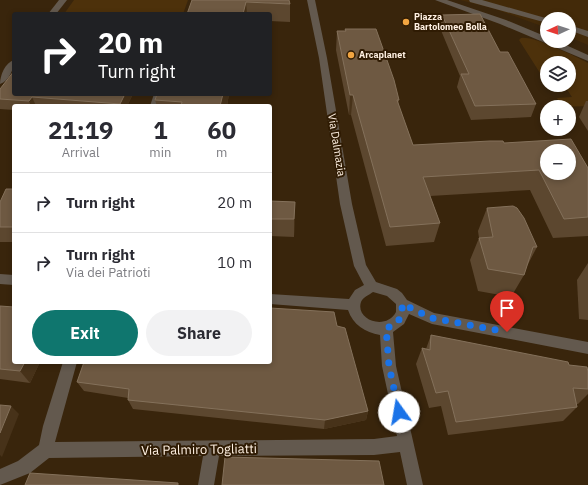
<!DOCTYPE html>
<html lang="en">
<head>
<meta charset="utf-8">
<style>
  body { margin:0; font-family:"IBM Plex Sans",sans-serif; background:#f2f2f3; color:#2b2b33; height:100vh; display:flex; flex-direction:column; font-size:15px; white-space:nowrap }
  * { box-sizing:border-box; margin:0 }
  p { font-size:13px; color:#7c7c81 }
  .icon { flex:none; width:22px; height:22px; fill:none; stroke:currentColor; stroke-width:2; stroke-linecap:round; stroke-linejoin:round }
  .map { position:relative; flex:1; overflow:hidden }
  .details { position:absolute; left:12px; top:104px; width:260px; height:260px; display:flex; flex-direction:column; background:#fff; border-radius:4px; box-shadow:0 2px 6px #0003 }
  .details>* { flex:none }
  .top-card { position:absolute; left:12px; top:12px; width:260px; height:84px; border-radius:4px; box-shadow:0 2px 6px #0003; background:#202124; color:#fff; overflow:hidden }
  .needle { width:26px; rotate:267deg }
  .controls { position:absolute; left:540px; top:12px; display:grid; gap:8px }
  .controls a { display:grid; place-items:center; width:36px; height:36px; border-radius:50%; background:#fff; box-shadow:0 2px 6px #0003; font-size:20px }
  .pin { position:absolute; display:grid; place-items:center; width:34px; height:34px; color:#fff; margin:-41px -17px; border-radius:50% 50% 50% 0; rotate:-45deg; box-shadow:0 0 4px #0007 }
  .pin .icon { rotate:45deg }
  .me { position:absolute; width:44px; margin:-22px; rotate:347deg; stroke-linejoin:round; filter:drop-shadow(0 0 3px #0008) }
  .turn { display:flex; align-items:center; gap:14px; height:84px; padding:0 20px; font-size:18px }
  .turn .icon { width:52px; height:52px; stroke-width:2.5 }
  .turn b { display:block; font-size:28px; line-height:34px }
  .eta { display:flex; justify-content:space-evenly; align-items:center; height:68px; text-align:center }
  .eta b { font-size:24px; font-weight:700; line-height:28px }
  .cta { display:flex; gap:8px; margin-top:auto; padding:8px 20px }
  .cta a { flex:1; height:46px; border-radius:24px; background:#0f766e; color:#fff; font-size:16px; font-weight:700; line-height:46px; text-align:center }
  .cta a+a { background:#f2f2f3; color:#2b2b33 }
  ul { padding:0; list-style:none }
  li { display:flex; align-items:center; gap:12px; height:60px; padding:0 20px; border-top:1px solid #e1e1e2 }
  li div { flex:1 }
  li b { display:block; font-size:15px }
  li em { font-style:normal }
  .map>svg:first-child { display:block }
  .built { fill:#432a09 }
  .green { fill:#4d310b }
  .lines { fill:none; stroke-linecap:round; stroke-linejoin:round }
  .lane { fill:#63594e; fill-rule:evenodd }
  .street { fill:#63594e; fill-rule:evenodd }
  .wall { fill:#5c472f }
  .shaded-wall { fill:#473219 }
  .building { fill:#6e5942; stroke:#84715b; fill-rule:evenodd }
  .route { stroke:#1a73e8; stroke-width:7; stroke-dasharray:0 12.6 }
  .poi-dot { fill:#f2a541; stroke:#2f1b03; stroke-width:1.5 }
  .labels { text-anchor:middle; stroke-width:4; stroke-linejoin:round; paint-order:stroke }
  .far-poi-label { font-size:9px; font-weight:bold; fill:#fff1e3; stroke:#2f1b03; text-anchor:start }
  .street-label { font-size:11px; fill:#fff1e3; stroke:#2f1b03 }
  .near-street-label { font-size:13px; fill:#fff1e3; stroke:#2f1b03 }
</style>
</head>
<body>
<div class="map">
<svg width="588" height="485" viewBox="0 0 588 485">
  <rect width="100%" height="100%" fill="#39250c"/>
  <path class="built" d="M460,0H588V45L569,37V19H547V28L495,9Z"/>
  <g class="green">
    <path d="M74,0H188L183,14H64Z"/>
    <path d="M521,38C535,36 574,56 588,63V106L562,107L557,98L572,97L564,85H569V63H547V84L519,40Z"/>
  </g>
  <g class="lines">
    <g class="lane">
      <path d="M469,0H482L549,19H547V23L470,2Z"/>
      <path d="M569,25L588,31V37L569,30Z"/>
    </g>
    <g class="street">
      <path d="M59,0H67L56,14H48Z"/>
      <path d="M307,0H315L327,58L352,204L366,265L376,282L397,289L402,293L407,300L434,313L588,342V354L432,324L409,314L404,324L393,332L396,366L423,485H407L400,452L374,455L219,456L214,485H198L203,456L49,458L30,473L0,485V469L18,461L39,445L43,426L63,362H77L55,442L374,439L397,436L382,366L380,335C365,332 353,325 348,310L270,304V294L349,299L355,290L364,285L354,266L340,204L319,58ZM373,292L387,296L396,304V312C386,331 355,320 361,302C363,297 369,295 373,292Z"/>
      <path d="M435,0H447L506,20L547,37V41H557L588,55V61L500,24Z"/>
      <path d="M14,60C14,69 9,81 0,84C0,75 5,63 14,60Z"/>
      <path d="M154,94H164L160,106H150Z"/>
      <path d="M0,274L14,275V285L0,284Z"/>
    </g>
  </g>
  <g class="wall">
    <path d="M192,0L290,4V22L270,21V14H187Z"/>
    <path d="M442,15L500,52L536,104L531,117L471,120L457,87L460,76L440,28Z"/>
    <path d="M345,29L399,100L398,104L413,145L504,143L588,168V236L553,238L530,190L430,196L440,223L434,242L386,246L351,115H349L336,50L337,31H345Z"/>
    <path d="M0,89L14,94L132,96L127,106H14V110L0,109Z"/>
    <path d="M157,94H229L227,106H157L155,100Z"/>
    <path d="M586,101H588V131L579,117Z"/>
    <path d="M14,189V242H0V202Z"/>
    <path d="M270,201L295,202L294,237L270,236Z"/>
    <path d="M487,208L537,247L527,266L524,275L511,297L478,291L470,260L479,238L478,231Z"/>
    <path d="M588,263V320L579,319L577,280Z"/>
    <path d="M0,306L14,362H40L30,383L0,379Z"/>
    <path d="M337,326L368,411L366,420L324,429L133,409L128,400V398L84,391L77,382Z"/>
    <path d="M431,335L569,365L588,372V394L578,404H576L577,407L563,421L448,435L441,406L429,408L416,364L422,348L426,349Z"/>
  </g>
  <g class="shaded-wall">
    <path d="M246,2L247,14H243Z"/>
    <path d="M125,94H131L132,96L127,106H120V104Z"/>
    <path d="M223,94H229L227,106H220Z"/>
    <path d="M350,95H353L351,115H349Z"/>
    <path d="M32,97L36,106H31L29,101Z"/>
    <path d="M295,202V219L294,237V219Z"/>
    <path d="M25,362H40L30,383L20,371Z"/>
    <path d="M11,406L19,414L2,457L0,455V433Z"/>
    <path d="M368,411L366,420L324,429L325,420Z"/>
  </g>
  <g class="building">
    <path d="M192,0H289L290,4L246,2L243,14H187Z"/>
    <path d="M480,14L500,52H508L536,104L475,106L461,74H469L442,15Z"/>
    <path d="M345,29H376L394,80L399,100H397L413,145L490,141H503L504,143L571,139L588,168V217L564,219L539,170L423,177L440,223L390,227L353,95H350L337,31H346ZM547,151H569V173H547Z"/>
    <path d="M14,71V94H125L120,104L32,97L29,101L0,99V89Z"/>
    <path d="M157,94H223L220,106H181L182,102L155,100Z"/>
    <path d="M6,189H14V227H0V202Z"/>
    <path d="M270,201L295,202L294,219H270Z"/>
    <path d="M513,206L517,208L524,218L537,247H533L524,275L488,269L479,238L493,237L487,208Z"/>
    <path d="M0,306L14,307V362H25L20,371L0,369Z"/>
    <path d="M270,308L334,312L337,326L345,328L368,411L325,420L128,400L129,389L77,382L84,362H270Z"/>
    <path d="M431,335L568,362L569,365L587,367L588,372V389L573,388L577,407L456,422L448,391L436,393L422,348L430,350Z"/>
    <path d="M0,405L11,406L0,433Z"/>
    <path d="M225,457L379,461L384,485H222Z"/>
    <path d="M30,473L178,483V485H25Z"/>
  </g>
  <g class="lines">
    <path class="route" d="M399,412L389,366L386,328C398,324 403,318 402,304L432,318L507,332"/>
  </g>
  <g class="poi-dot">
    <circle cx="406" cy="22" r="4"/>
    <circle cx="351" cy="55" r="4"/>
  </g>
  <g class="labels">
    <g class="far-poi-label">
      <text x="414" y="20">Piazza<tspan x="414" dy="10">Bartolomeo Bolla</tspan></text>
      <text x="359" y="58">Arcaplanet</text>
    </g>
    <g class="street-label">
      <text transform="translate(337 145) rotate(81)" y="4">Via Dalmazia</text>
    </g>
    <g class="near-street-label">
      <text transform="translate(199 449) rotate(-1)" y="5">Via Palmiro Togliatti</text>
    </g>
  </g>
</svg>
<div class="controls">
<a><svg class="needle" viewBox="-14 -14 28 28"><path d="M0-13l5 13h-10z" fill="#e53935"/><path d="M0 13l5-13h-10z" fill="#7c7c81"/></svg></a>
<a><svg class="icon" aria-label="layers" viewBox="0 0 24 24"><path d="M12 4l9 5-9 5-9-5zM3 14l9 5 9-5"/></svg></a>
<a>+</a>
<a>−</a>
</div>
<div class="pin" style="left:507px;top:332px;background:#d93025"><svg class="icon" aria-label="arrive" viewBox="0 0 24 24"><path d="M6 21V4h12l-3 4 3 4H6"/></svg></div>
<svg class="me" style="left:399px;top:412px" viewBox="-20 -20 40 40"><circle r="19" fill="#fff"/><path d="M0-13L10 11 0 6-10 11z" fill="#1a73e8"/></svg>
<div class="top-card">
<div class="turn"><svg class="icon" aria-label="right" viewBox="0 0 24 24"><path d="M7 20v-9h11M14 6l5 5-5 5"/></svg><div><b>20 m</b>Turn right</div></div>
</div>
<section class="details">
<div class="eta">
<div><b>21:19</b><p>Arrival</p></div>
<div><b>1</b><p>min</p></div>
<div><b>60</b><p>m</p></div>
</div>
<ul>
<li><svg class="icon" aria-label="right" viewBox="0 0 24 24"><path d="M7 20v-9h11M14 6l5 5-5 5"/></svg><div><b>Turn right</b></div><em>20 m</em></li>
<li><svg class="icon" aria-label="right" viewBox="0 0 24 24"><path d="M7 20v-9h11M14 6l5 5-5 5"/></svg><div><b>Turn right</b><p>Via dei Patrioti</p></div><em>10 m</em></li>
</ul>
<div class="cta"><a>Exit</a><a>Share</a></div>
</section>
</div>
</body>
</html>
